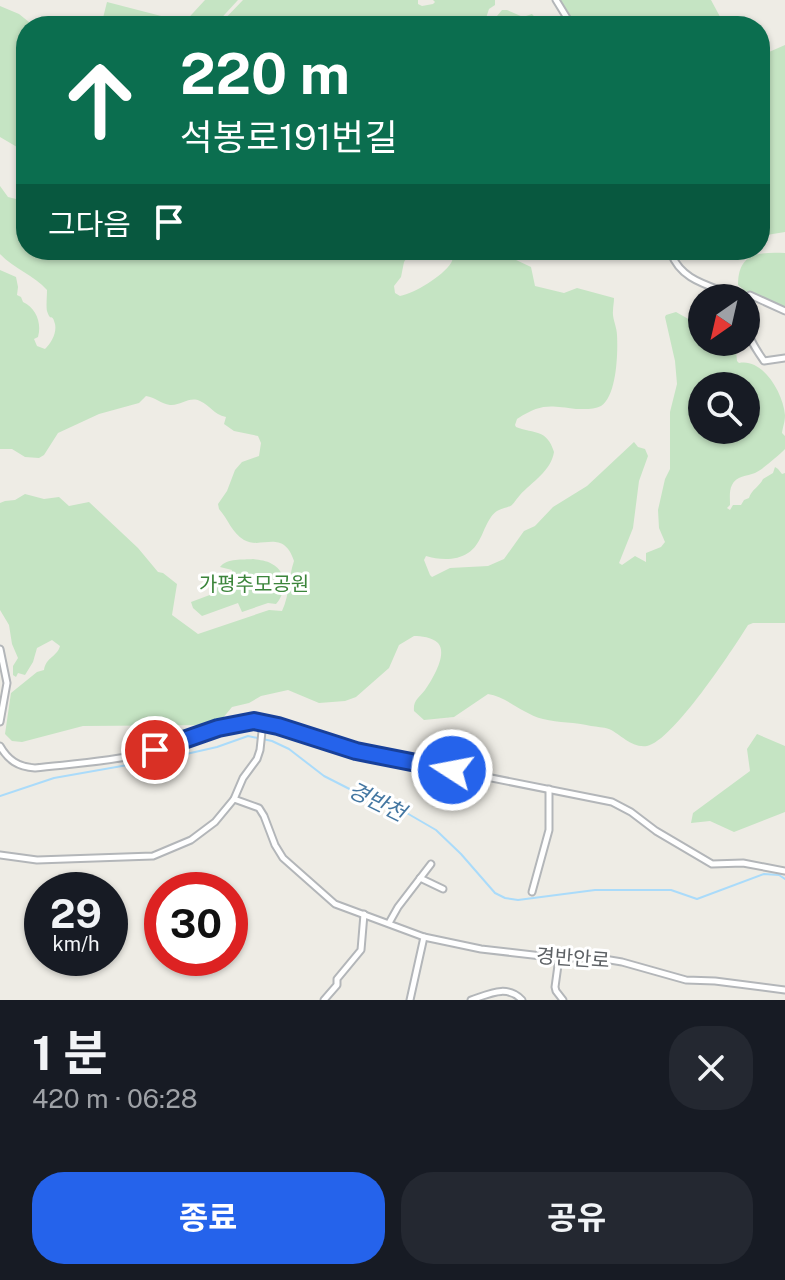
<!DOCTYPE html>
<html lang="ko">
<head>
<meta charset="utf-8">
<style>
  body { margin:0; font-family:"Public Sans","Noto Sans KR",sans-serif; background:#242831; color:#f1f3f6; height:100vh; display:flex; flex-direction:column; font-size:30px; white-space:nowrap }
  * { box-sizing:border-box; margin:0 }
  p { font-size:26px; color:#9ea1a6 }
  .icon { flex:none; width:44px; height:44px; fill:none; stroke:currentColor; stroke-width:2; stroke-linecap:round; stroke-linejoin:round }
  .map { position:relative; height:1000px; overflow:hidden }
  .sheet { display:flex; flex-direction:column; background:#171b24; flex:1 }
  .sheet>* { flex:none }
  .top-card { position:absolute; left:16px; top:16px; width:754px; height:244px; border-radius:32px; box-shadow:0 2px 6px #0004; background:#0b6e4f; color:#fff; overflow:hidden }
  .needle { width:52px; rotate:214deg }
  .tools { position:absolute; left:688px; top:284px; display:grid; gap:16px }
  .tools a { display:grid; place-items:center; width:72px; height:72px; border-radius:50%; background:#171b24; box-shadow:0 2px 6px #0004; font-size:40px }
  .speed { position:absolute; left:24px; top:872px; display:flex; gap:16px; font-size:40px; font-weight:700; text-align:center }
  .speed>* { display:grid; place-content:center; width:104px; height:104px; border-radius:50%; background:#171b24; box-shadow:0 2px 6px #0004; line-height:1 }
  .speed small { font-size:20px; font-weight:400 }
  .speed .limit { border:12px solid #d22; background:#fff; color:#111 }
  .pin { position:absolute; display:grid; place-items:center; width:68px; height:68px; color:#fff; margin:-34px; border:4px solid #fff; border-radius:50%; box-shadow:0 2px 8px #0007 }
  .me { position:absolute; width:88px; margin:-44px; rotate:281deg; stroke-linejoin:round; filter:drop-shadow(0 0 6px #0008) }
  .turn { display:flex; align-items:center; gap:28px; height:168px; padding:0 32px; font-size:36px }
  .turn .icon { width:104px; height:104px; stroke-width:2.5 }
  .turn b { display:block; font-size:56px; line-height:68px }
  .then { display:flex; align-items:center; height:76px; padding:0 32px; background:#0003; gap:16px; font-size:30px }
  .round { display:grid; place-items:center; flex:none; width:84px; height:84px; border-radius:32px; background:#242831 }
  .summary { display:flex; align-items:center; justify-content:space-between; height:136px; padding:0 32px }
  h1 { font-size:48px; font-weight:700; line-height:60px }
  .action { display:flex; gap:16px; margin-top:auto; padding:16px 32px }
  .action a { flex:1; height:92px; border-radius:32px; background:#2563eb; color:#fff; font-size:32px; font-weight:700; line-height:92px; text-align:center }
  .action a+a { background:#242831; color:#f1f3f6 }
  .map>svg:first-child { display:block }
  .green { fill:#c5e4c3; fill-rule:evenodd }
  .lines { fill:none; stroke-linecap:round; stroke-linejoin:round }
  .stream { stroke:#aadbfa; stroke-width:2 }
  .minor-casing { stroke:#b3b6b9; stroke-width:9 }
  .minor { stroke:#fff; stroke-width:5 }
  .route-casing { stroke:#184099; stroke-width:20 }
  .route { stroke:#2563eb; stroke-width:14 }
  .labels { text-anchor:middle; stroke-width:6; stroke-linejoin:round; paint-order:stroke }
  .park-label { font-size:20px; fill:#3c853b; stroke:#fff }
  .street-label { font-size:20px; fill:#5d6165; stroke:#fff }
  .water-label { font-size:22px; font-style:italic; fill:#4477a2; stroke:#fff }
</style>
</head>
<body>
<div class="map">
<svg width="785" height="1000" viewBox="0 0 785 1000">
  <rect width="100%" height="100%" fill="#eeece5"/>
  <g class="green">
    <path d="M205,0H238L214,26H181Z"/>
    <path d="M243,0H418V4L422,6L433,4L435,2L433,0H495V5L489,9L486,18L479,20L477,26H218Z"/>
    <path d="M559,0H711L725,26H575Z"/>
    <path d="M107,2L165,17L163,26H101Z"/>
    <path d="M0,6L19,14L34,26H26V147H17L0,137Z"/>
    <path d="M502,10H507L523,17L532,14L543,26H495L497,16Z"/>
    <path d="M785,45V232L760,236V215L768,202L767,198H760V58L769,52Z"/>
    <path d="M0,186L8,197L20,200L26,211V250H415L409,254L404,262L401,277L394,286L395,293L400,296C415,293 443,276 451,263C453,260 454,253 455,250H508L514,259L531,267L535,286L564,293L577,288L614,298C614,303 613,306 613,311C612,318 617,327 617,335C618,352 617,396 601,406C594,410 583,409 576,409C549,406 542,403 517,419L515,425L516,427C535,434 547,429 554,452C551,471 532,482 520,495C518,497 514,503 512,505C504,510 498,507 491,517C483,528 481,545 468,553C456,561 439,560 426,556L424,560L430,575L432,577L450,568L488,566L504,559L524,531L535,526L553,507L587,486L634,442L638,447L645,449L648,456L639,481L633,528L619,563L622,565L635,556L646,562V553L661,547L665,542L659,528L658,510L665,479L670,469V412L677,384L675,361L665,317L666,315L676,312L699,325L702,333V342H733L736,351L737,361L739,363C763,358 783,393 785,415C785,422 783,426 782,433L785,436V449C779,455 762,470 755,473C747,476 736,476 732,485C729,490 730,499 730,505L727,508L730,510L733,505H741L744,500L749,498C751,490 760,486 763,479L773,473L775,467L778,469L782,474L785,473V623H753L748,625C733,649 673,741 647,746C631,748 622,735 609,729C603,727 597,727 591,726C575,722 559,723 543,719C523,714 507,697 488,694L454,717L424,720L414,711C413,700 419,698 425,690C432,680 448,654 438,643C432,637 421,636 414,636L399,645L389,668L356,697L345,701L319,703L288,690L261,696L249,703L232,707L217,725L83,726L22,742L12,741L5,734L11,693L37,672L44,670C46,657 57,657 60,646L52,640L37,648L33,662L25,675L18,673L16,677L13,675V666L18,658L12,644L9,625L0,610V503L5,501L15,500L25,494L44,499L59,497L69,506L89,502L138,548L158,572L163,573L177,584L172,615L198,634L269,610L282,611C290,594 288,579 294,561C283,528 262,550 244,540C232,533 228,519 219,509L218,504L227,491L235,470L242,462L259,456L261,443L258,436L234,431L224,424L226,417C213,414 211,406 200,401C189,396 181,406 170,405C161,404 155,397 146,396L139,403L99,414L58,433L44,455L39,458L25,457L12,449H0V270L16,277L18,287L17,295L21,297L23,302C36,308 42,323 38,337L34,339L37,346L45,349C51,343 57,333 55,324C52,312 51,323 47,311C46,306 47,296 47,290C34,275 14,269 0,254ZM702,386H746V430H702Z"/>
    <path d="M785,253V310L748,293L738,285C738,253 758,252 785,253Z"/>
    <path d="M253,559C259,560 266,560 272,564C288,572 286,593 276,604L268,603L242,612L238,603L202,616L193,608L191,602L215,593L218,585L232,588L231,576L232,570L220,567C227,558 243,560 253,559Z"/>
    <path d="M757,734L785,746V812L734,832L710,821L691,823L693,813L750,771L747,749Z"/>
  </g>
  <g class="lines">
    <path class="stream" d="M0,796L54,778L173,757L217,747L248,736L272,741L289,749L324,776L375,802L405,812L436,830L461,854L495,893L505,898L518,900L595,890H671L697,899L764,874L779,875L785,879"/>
    <defs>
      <g id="minor">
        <path d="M556,0L572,26"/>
        <path d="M670,250C680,283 714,286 741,298"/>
        <path d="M745,298L750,295L785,311"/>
        <path d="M746,302C751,312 746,319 748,330C749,340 758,352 764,361L785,358"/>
        <path d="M0,649L7,683L0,722"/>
        <path d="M0,746C8,760 18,767 35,768C70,764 107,762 141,754C182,746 220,719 263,722L376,755L612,802L631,812L656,831L712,864L743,863L785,871"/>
        <path d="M234,799L259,808L264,816L275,845L283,858L335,904L424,937L481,949L559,958H598L622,962L686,980L715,981L785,990"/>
        <path d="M0,855L37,860L153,856L191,840L215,822L234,799L243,778L257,759L260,750L263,722"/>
        <path d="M420,878L443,889"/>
        <path d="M532,892L549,830V789"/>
        <path d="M389,923L398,907L431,864"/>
        <path d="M559,958L555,987L556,991L563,1000"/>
        <path d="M324,1000L337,985V979L361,950L364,914"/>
        <path d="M410,1000L424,937"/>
        <path d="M471,1000C489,994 507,984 522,1000"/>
      </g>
    </defs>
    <use href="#minor" class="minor-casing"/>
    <use href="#minor" class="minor"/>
  </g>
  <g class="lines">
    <defs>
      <path id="route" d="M155,750L218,728L254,721L278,726L356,751L452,770"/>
    </defs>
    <use href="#route" class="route-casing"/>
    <use href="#route" class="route"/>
  </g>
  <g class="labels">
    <g class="park-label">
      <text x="254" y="591">가평추모공원</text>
    </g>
    <g class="street-label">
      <text transform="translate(573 958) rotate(4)" y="7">경반안로</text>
    </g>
    <g class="water-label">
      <text transform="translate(377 801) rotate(26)" y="8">경반천</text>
    </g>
  </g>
</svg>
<div class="tools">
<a><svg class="needle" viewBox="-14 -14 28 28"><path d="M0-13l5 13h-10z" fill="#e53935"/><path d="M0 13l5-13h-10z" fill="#9ea1a6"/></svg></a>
<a><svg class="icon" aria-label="search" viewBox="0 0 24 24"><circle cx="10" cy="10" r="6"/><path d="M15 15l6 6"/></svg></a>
</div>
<div class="speed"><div>29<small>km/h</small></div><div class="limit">30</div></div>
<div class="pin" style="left:155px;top:750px;background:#d93025"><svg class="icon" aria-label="arrive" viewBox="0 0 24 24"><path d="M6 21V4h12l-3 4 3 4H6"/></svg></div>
<svg class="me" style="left:452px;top:770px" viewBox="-20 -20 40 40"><circle r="17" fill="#2563eb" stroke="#fff" stroke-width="3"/><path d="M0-11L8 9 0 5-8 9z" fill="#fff"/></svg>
<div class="top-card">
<div class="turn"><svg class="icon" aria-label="ahead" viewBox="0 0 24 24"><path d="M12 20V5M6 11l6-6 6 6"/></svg><div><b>220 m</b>석봉로191번길</div></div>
<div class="then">그다음<svg class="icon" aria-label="arrive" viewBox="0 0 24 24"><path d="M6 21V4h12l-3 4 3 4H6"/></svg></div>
</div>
</div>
<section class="sheet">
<div class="summary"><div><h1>1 분</h1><p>420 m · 06:28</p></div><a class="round"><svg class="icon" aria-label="close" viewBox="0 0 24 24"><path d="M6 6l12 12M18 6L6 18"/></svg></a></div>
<div class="action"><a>종료</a><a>공유</a></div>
</section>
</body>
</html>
